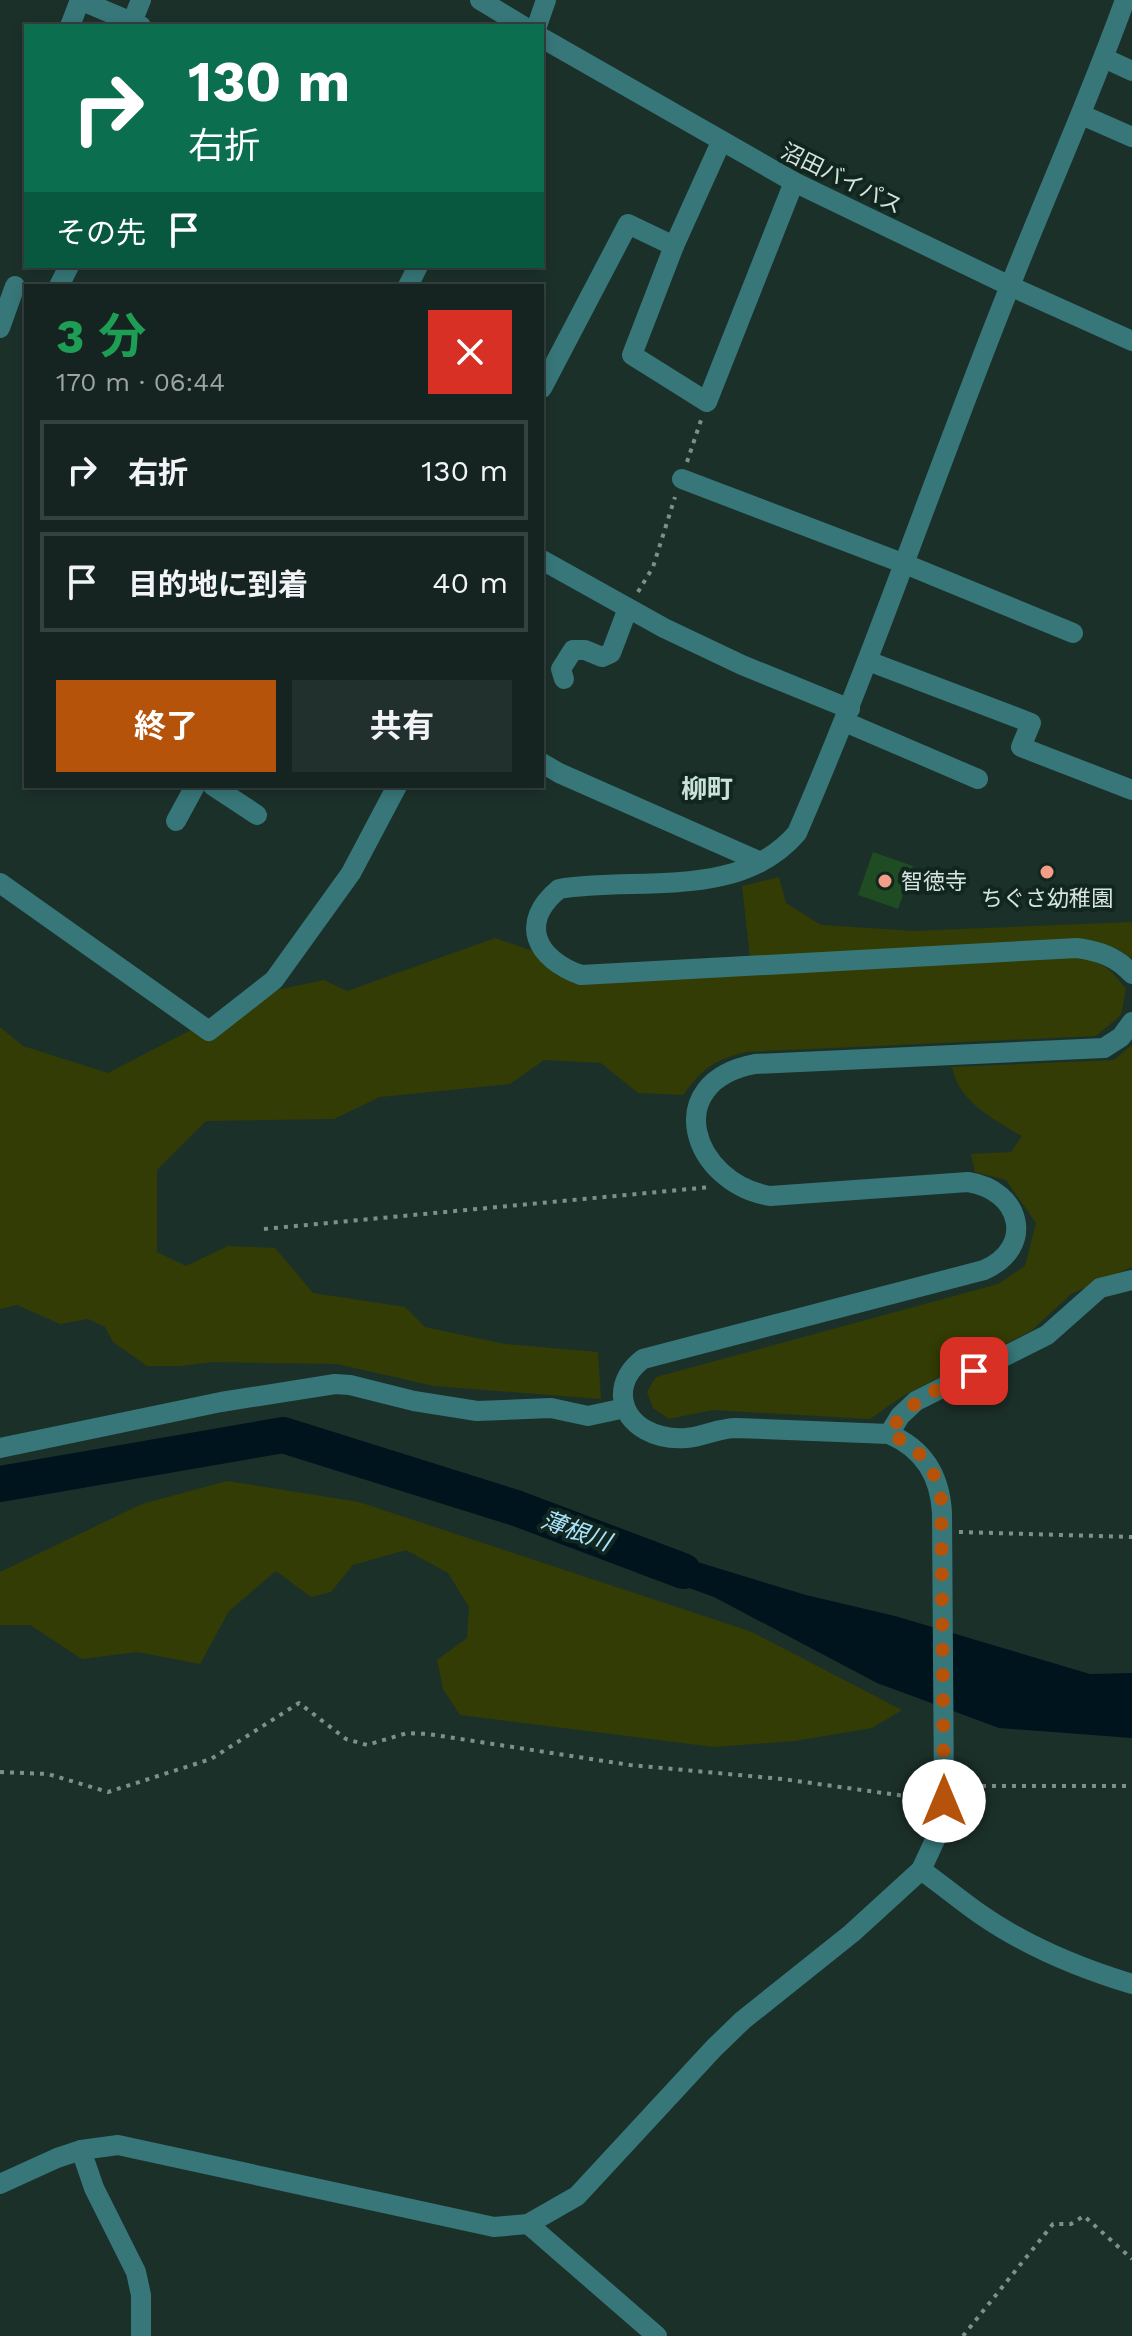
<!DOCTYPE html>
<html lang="ja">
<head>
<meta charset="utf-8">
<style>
  body { margin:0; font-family:"Work Sans","Noto Sans JP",sans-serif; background:#22302d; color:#f1f3f6; height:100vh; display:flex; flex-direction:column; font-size:30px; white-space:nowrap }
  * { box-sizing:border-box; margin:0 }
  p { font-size:26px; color:#9da4a5 }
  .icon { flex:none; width:44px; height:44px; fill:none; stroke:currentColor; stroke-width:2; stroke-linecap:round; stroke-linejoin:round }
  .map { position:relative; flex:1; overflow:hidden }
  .side { position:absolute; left:24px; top:284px; width:520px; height:504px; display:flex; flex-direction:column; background:#152420; border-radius:0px; box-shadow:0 4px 12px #0003,0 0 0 2px #34413e }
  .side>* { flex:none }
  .guide { position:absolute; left:24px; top:24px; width:520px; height:244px; border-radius:0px; box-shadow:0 4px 12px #0003,0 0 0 2px #34413e; background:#0b6e4f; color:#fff; overflow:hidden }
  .pin { position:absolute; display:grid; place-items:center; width:68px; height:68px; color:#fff; margin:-34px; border-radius:16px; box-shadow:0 4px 12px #0006 }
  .me { position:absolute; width:88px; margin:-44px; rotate:0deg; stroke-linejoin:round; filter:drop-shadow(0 0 6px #0008) }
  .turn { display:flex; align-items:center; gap:28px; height:168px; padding:0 32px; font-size:36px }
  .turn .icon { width:104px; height:104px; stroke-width:2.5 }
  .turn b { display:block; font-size:56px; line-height:68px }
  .then { display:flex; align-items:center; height:76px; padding:0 32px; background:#0003; gap:16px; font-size:30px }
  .round { display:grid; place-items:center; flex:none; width:84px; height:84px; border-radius:0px; background:#22302d }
  .overview { display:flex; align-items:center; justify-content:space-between; height:136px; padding:0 32px }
  h1 { font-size:48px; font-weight:700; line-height:60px; color:#1e9e55 }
  .primary-button { display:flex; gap:16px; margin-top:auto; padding:16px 32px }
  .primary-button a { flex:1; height:92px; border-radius:0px; background:#b45309; color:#fff; font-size:32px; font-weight:700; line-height:92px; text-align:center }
  .primary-button a+a { background:#22302d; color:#f1f3f6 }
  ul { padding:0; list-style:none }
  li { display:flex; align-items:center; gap:24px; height:100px; margin:0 16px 12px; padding:0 16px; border:4px solid #34413e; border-radius:0px }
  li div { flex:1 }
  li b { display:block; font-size:30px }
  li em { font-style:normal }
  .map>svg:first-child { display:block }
  .green { fill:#333c04 }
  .water { fill:#00141d }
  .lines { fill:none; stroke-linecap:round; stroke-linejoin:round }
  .river { stroke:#00141d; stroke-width:36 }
  .building { fill:#1f4c22 }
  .path { stroke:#7f908a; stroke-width:4; stroke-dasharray:4 6; stroke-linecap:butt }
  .minor { stroke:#377779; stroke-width:20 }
  .route { stroke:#b45309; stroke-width:14; stroke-dasharray:0 25.2 }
  .poi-dot { fill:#f39f85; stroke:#122620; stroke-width:3 }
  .labels { text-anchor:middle; stroke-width:8; stroke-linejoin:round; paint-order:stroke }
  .street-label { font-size:22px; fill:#d7e4df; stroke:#122620 }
  .poi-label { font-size:22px; fill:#d7e4df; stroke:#122620; text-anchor:start }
  .water-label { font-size:24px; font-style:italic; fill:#aae5fd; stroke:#122620 }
  .quarter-label { font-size:26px; font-weight:bold; fill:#c9e2d9; stroke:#122620 }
</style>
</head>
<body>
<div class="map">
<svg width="1132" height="2336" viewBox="0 0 1132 2336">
  <rect width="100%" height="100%" fill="#1c302a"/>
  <g class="green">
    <path d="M779,877L786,903L821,925L914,931L1132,922V959L1118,949L1094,941L750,957L742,886Z"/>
    <path d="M495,938L533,951L544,965L558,976L580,983L1075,957C1103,962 1109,967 1126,989L1121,1015L1096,1036L746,1052C712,1061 704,1067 683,1095L638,1093L601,1063L544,1060L510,1084L380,1097L334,1119L206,1121L157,1170V1252L186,1266L228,1246L275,1248L313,1293L405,1307L425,1327L505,1344L598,1352L601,1399L434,1386L337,1364L212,1362L181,1366H147L113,1342L105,1327L88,1319L60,1324L17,1305L0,1309V1027L23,1046L108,1073L262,993L324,980L347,991Z"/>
    <path d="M1132,1045V1267L1071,1294L1031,1331L903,1396L870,1419L713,1410L669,1419L653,1408L647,1392L656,1377L998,1284L1025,1266L1036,1223L1006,1180L975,1172L971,1154L1011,1152L1022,1136C994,1120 958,1101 952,1067L1114,1060Z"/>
    <path d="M227,1481L359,1502L752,1632L902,1710L872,1728L795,1741L714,1747L460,1715L443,1689L437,1660L467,1638L469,1607L448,1573L406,1550L353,1565L331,1592L311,1597L276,1571L229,1611L200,1664L137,1652L82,1659L30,1625H0V1572L142,1504Z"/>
  </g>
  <path class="water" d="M648,1547L806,1595L895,1616L1090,1674L1132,1673V1738L999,1728L877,1683L714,1597L623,1564Z"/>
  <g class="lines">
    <path class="river" d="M0,1484L283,1435L516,1508L683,1571"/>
  </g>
  <path class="building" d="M873,852L913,866L898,909L858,895Z"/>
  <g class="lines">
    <g class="path">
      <path d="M687,462L702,417"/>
      <path d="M638,592L653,567L675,497"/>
      <path d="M264,1229L711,1187"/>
      <path d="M959,1532L1132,1537"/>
      <path d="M0,1772L48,1774L108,1792L211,1759L299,1703L346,1739L367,1745L407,1733L428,1734L630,1765L782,1779L927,1799"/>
      <path d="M962,1786H1132"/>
      <path d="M963,2336L1053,2224H1071L1084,2216L1132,2259"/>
    </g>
    <g class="minor">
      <path d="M80,0L141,26"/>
      <path d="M480,0L523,26"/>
      <path d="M1125,0C1090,97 1048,190 1010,286C937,468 875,653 797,833C739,901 637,876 559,889C518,923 536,959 581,975L1077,948C1099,951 1117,957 1132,974"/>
      <path d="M132,22L141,0"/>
      <path d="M70,26L80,0"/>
      <path d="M537,26L546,0"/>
      <path d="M542,38L794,182L1010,286L1132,341"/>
      <path d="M1104,58L1132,71"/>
      <path d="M1082,115L1132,137"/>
      <path d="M721,142L674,246L632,355L707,402L794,182"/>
      <path d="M59,286L69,266"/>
      <path d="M408,286L418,266"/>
      <path d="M0,328L15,286"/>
      <path d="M542,388L628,224L674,246"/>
      <path d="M682,479L905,564L1073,633"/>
      <path d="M542,560L664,628L742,665L850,709"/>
      <path d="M868,661L1031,723L1021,747L1132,790"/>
      <path d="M564,679L561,669L573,650H585L602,657L611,653L628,608"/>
      <path d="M845,722L978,779"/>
      <path d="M542,763L559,773L761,862"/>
      <path d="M213,786L257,815"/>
      <path d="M176,821L195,786"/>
      <path d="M0,883L209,1031L274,980L351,873L397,786"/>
      <path d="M889,1434L900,1416L916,1401L1047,1335L1100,1288L1132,1280"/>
      <path d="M0,1448L221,1402L335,1384L350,1385L414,1401L477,1411L551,1408L588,1416L625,1408"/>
      <path d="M921,1870C941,1884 960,1900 980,1914C1026,1946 1079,1968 1132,1984"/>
      <path d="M81,2150L94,2188L136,2272L141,2295V2336"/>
      <path d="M0,2184L57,2158L81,2150L118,2145L494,2227L528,2224L577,2196L714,2048L743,2020L852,1933L921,1870L935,1840L944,1801L942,1513C940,1476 924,1449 889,1434L736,1428C718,1428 703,1437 686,1438C659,1440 626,1428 623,1397C622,1381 631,1368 643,1359L984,1270C1036,1247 1021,1190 968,1182L770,1196C692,1183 659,1082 755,1064L1104,1048L1121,1037L1132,1022"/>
      <path d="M528,2224L657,2336"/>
    </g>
  </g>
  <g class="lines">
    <path class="route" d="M944,1801L941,1496C934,1465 917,1446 889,1434C907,1400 941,1388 974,1371"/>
  </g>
  <g class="poi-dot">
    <circle cx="1047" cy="872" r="8"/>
    <circle cx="885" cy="881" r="8"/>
  </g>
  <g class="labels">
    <g class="street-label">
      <text transform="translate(842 178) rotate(26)" y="8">沼田バイパス</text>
    </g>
    <g class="poi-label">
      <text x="901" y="889">智徳寺</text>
      <text x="1047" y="906" text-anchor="middle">ちぐさ幼稚園</text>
    </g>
    <g class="water-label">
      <text transform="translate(576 1531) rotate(20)" y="8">薄根川</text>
    </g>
    <g class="quarter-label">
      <text x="707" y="798">柳町</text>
    </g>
  </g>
</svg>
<div class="pin" style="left:974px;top:1371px;background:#d93025"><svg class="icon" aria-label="arrive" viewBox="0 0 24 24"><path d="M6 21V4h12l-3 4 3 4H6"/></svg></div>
<svg class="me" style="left:944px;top:1801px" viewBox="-20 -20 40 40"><circle r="19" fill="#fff"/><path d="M0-13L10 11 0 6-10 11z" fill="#b45309"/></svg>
<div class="guide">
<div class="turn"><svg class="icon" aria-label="right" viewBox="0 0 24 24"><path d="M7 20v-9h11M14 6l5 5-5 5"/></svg><div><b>130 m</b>右折</div></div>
<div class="then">その先<svg class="icon" aria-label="arrive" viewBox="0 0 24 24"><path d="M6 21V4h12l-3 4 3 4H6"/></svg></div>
</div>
<section class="side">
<div class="overview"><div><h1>3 分</h1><p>170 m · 06:44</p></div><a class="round" style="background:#d93025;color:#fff"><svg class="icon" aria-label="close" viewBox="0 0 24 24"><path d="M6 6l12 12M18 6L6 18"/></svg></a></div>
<ul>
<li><svg class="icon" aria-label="right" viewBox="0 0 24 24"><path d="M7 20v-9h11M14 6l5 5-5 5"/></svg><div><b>右折</b></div><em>130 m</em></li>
<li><svg class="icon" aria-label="arrive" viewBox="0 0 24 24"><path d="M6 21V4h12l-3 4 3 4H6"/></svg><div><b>目的地に到着</b></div><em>40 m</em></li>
</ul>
<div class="primary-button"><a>終了</a><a>共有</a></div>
</section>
</div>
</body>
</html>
